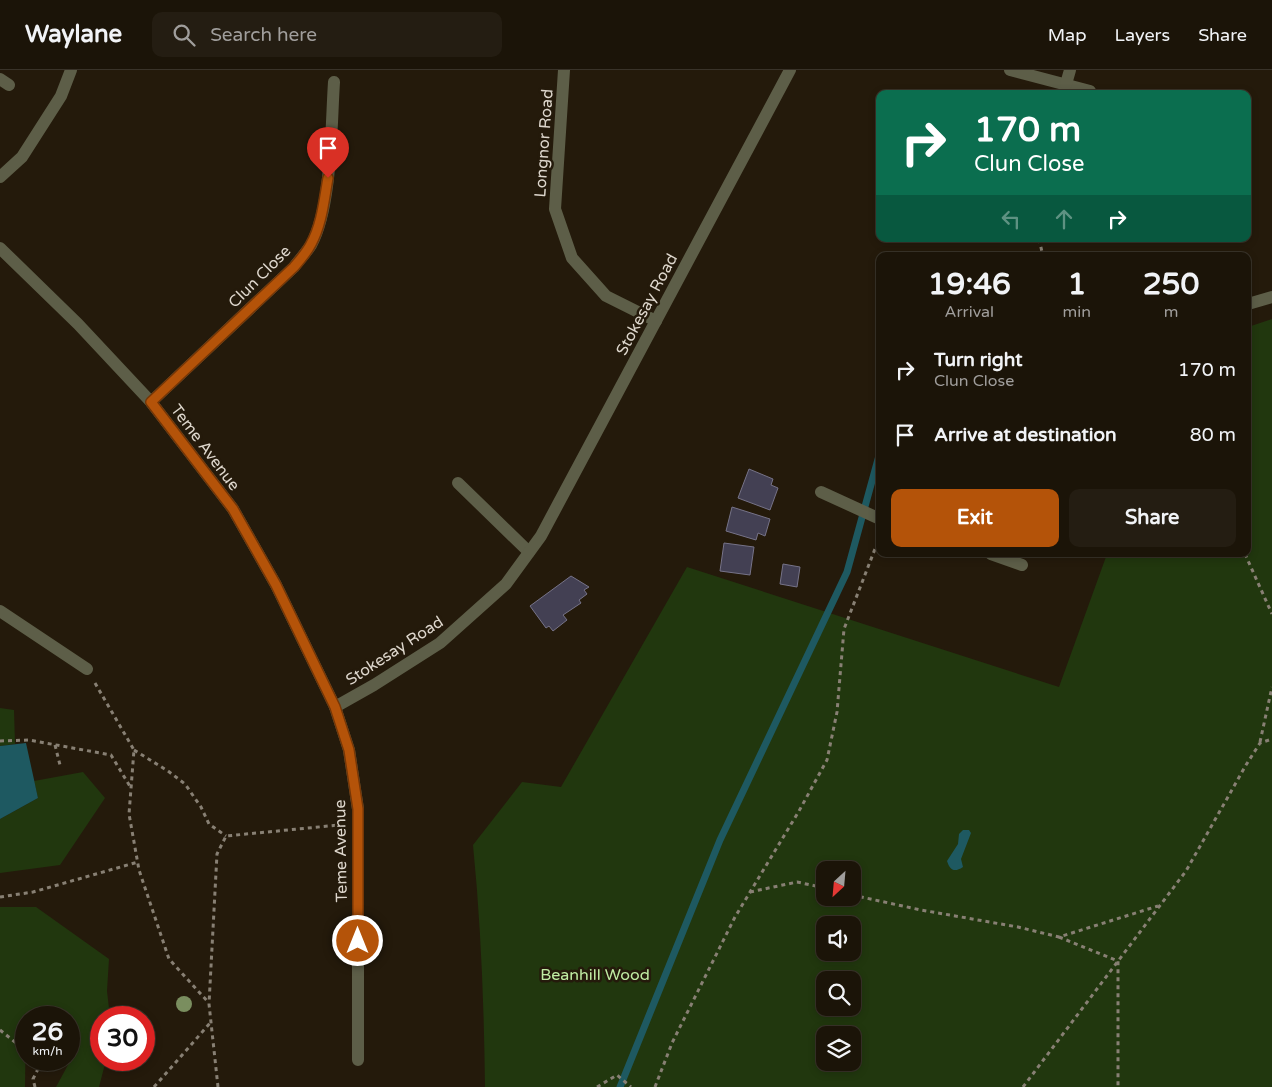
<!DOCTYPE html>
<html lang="en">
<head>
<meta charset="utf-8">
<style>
  body { margin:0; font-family:"Varela Round",sans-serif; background:#241d12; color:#f1f3f6; height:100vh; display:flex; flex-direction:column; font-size:19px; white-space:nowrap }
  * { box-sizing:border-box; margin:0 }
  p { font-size:16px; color:#a09e9c }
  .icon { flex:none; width:28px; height:28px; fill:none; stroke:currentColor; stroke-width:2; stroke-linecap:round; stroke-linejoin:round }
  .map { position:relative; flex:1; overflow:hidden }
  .side { position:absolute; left:876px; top:182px; width:375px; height:305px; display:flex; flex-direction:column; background:#1b1408; border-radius:10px; box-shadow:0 2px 8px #0003,0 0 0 1px #393329 }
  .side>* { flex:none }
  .hud { position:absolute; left:876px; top:20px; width:375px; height:152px; border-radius:10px; box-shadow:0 2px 8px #0003,0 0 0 1px #393329; background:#0b6e4f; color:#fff; overflow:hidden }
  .needle { width:32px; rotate:206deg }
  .tools { position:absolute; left:816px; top:791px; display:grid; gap:10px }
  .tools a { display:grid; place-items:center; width:45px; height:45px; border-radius:10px; background:#1b1408; box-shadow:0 2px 8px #0003,0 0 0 1px #393329; font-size:25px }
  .speed { position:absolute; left:15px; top:936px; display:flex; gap:10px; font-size:25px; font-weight:700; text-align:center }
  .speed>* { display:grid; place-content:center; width:65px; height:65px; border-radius:50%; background:#1b1408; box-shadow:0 2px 8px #0003,0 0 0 1px #393329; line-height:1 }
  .speed small { font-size:12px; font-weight:400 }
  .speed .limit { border:8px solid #d22; background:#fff; color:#111 }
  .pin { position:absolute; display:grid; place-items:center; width:42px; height:42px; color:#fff; margin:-51px -21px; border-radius:50% 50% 50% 0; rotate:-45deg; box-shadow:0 0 5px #0007 }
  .pin .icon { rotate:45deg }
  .me { position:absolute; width:55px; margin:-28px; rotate:0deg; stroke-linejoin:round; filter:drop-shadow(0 0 4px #0008) }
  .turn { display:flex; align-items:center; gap:18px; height:105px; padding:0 15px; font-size:22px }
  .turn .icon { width:65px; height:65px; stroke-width:2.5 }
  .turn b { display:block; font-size:35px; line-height:42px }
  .lanes { display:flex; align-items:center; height:48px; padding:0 15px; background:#0003; justify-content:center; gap:25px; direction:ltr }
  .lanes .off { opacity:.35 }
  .eta { display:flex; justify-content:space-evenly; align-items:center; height:85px; text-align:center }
  .eta b { font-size:30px; font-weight:700; line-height:35px }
  .primary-button { display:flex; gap:10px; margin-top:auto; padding:10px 15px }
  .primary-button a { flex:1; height:58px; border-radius:10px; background:#b45309; color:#fff; font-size:20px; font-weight:700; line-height:58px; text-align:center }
  .primary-button a+a { background:#241d12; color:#f1f3f6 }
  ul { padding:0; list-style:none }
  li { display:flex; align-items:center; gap:15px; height:65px; padding:0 15px }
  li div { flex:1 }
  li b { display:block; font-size:19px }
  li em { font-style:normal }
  header { display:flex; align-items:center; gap:30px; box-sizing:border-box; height:70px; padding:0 25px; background:#1b1408; border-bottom:1px solid #393329 }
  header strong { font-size:24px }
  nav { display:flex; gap:28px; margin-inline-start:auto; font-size:18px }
  .search { width:350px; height:45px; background:#241d12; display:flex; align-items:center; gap:12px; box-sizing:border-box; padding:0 18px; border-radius:10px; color:#a09e9c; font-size:19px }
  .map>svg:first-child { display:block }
  .green { fill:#21370e; fill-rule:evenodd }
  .water { fill:#1e5961 }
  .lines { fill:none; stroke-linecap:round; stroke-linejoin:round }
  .stream { stroke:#1e5961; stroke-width:7 }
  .building { fill:#434053; stroke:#767388 }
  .path { stroke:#888074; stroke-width:3; stroke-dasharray:4 4; stroke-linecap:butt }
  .minor { stroke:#5d5e48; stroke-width:12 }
  .tree { fill:#7a8e5f }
  .route-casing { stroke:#753606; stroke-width:12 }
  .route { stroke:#b45309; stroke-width:9 }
  .labels { text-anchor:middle; stroke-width:5; stroke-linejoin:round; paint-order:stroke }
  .street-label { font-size:16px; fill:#ddd6cc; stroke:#241a0b }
  .park-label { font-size:16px; fill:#c0eca3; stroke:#241a0b }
</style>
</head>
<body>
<header>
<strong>Waylane</strong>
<div class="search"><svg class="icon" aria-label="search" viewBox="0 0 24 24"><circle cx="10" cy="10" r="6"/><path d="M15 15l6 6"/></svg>Search here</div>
<nav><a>Map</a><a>Layers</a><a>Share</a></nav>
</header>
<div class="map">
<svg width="1272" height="1017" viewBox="0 0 1272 1017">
  <rect width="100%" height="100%" fill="#241a0b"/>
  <g class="green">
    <path d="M1272,249V1017H485C484,936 481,855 473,775L522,712L561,717L687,497L1059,617L1107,484H1248V257ZM825,800H852V828H825ZM825,855H852V882H825ZM825,910H852V938H825ZM825,965H852V992H825Z"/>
    <path d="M0,638L14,640L15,674L0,676Z"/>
    <path d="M83,702L105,728L60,795L0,803V749L38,728L34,711Z"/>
    <path d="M0,837H36L109,889L107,921L110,947L101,948V990H106L99,1017H56L69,993V948H26L25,1017H0Z"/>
  </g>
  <g class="water">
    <path d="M26,673L38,728L0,749V676Z"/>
    <path d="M963,760H969L971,763L961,789L963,797C954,803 950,800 947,791L958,774L959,764Z"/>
  </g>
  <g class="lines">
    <path class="stream" d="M620,1017L720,770L847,502L880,382"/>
  </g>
  <g class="building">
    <path d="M749,399L773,409L771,415L778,418L770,440L738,428Z"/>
    <path d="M732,437L770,449L765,466L758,463L756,470L726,461Z"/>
    <path d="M724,473L754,477L750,505L720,501Z"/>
    <path d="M783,494L800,497L797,517L780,514Z"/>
    <path d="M571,506L589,517L584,520L587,524L579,530L581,533L563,545L567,550L553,561L549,556L546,558L530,536Z"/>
  </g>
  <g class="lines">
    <g class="path">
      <path d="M1039,169L1043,186"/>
      <path d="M1245,484L1272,544"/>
      <path d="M95,613L134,680L129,744L139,800L169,889L209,933"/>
      <path d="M0,671L29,670L111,685L131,718"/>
      <path d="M1260,672L1272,617"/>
      <path d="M55,675L60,695"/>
      <path d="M134,680L168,701L185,714L201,737L209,754L226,766"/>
      <path d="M750,822L797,812L825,818"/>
      <path d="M852,825L921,840L1018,857L1059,867L1158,836"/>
      <path d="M0,827L33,822L138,792"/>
      <path d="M1059,867L1118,891V1017"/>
      <path d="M0,960L26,981"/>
      <path d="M35,1017L33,1009L41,993L37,990"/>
      <path d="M154,1017L211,952"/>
      <path d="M218,1017L209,934L217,784L226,766L339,755"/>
      <path d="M597,1017L617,1005L631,1017"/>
      <path d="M655,1017L672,973L735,847L799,741L827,690L837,642L844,559L880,466"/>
      <path d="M1023,1017L1186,801L1246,695L1260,673L1272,669"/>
    </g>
    <g class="minor">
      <path d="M564,0L555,139L572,188L606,226L656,251"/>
      <path d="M1010,0L1090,21"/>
      <path d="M0,9L9,15"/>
      <path d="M1066,14L1070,0"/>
      <path d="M0,107L22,87L61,26L71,0"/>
      <path d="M0,178L78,254L151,332L233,439L276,515L335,637L349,680L358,739V990"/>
      <path d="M1248,234L1272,227"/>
      <path d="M151,332L294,197C299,190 306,183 311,175C332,137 331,56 334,12"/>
      <path d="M458,413L529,482"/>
      <path d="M821,422L880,449"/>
      <path d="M991,484L1022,495"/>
      <path d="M0,541L87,599"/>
      <path d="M335,637L374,615L440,573L506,514L541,466L790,0"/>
    </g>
  </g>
  <circle class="tree" cx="184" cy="934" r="8"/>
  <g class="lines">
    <defs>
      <path id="route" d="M328,108C324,130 322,154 311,174C307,182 300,190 294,197L151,332L233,439L276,515L335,637L349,680L358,739V871"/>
    </defs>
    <use href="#route" class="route-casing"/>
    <use href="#route" class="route"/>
  </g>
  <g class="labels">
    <g class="street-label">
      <text transform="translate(543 73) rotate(-86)" y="6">Longnor Road</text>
      <text transform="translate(259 206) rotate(-45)" y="6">Clun Close</text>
      <text transform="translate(646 234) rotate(-62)" y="6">Stokesay Road</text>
      <text transform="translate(206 377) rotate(53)" y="6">Teme Avenue</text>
      <text transform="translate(394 580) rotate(-33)" y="6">Stokesay Road</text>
      <text transform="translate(340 781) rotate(-91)" y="6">Teme Avenue</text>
    </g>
    <g class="park-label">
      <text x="595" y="910">Beanhill Wood</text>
    </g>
  </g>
</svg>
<div class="tools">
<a><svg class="needle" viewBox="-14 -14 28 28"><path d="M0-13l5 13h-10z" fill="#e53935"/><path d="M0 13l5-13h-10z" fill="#a09e9c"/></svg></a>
<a><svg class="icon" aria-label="sound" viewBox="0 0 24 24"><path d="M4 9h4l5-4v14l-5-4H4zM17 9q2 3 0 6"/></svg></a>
<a><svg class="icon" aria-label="search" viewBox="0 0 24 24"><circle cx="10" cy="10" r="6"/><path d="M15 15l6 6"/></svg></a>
<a><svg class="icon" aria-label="layers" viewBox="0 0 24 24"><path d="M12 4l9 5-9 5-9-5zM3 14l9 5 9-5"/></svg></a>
</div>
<div class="speed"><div>26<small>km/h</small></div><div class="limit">30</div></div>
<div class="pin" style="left:328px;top:108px;background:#d93025"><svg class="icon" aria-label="arrive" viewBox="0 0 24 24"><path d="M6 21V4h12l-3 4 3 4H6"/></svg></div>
<svg class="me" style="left:358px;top:871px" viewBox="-20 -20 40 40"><circle r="17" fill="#b45309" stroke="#fff" stroke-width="3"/><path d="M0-11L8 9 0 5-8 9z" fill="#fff"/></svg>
<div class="hud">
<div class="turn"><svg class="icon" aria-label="right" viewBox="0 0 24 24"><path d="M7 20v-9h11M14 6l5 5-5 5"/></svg><div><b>170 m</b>Clun Close</div></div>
<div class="lanes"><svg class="icon off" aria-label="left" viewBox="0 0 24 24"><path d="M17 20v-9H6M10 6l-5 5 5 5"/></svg><svg class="icon off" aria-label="ahead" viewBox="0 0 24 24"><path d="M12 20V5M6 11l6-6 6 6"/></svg><svg class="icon" aria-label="right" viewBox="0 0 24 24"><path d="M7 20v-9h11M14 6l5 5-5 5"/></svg></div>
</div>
<section class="side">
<div class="eta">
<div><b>19:46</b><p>Arrival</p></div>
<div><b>1</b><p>min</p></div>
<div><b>250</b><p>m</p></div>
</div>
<ul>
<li><svg class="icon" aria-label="right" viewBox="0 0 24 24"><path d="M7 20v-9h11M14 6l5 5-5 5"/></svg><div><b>Turn right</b><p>Clun Close</p></div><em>170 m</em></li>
<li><svg class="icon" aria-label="arrive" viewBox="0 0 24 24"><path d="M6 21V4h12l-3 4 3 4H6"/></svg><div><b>Arrive at destination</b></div><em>80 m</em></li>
</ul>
<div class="primary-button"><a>Exit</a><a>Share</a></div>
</section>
</div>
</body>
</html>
